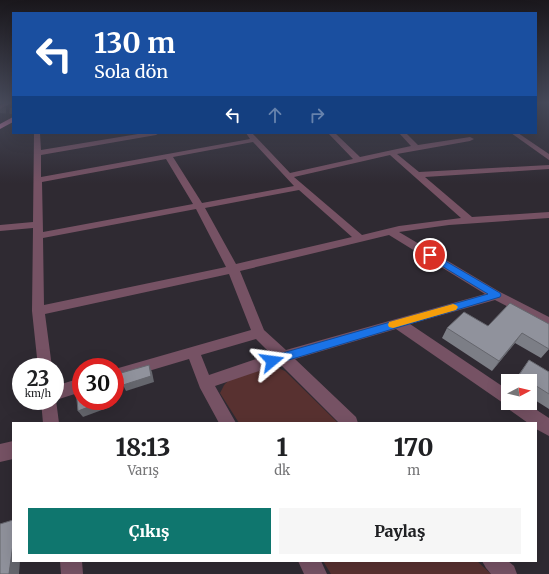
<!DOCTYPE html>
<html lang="tr">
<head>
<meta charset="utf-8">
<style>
  body { margin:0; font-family:Merriweather,serif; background:#f6f6f6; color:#202124; height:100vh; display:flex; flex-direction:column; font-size:15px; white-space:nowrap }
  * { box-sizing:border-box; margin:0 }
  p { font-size:13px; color:#757577 }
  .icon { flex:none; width:22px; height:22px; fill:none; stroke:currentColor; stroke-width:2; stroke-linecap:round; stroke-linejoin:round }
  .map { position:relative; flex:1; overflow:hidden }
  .details { position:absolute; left:12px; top:422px; width:525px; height:140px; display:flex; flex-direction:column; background:#fff; border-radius:0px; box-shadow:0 4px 16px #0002 }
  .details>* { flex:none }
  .hud { position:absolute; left:12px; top:12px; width:525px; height:122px; border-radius:0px; box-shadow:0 4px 16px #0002; background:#1a4fa0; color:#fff; overflow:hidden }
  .needle { width:26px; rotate:83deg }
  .buttons { position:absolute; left:501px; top:374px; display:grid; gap:8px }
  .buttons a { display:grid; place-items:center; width:36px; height:36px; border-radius:0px; background:#fff; box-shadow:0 4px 16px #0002; font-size:20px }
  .speed { position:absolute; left:12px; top:358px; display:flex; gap:8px; font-size:20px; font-weight:700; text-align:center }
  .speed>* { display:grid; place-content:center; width:52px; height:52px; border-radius:50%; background:#fff; box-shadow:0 4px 16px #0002; line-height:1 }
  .speed small { font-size:10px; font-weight:400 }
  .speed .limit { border:6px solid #d22; background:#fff; color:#111 }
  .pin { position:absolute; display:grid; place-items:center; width:34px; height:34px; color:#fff; margin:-17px; border:2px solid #fff; border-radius:50%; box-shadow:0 1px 4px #0007 }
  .me { position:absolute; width:44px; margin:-22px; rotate:74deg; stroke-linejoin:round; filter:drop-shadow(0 0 3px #0008) }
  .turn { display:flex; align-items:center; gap:14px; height:84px; padding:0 16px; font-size:18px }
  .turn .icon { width:52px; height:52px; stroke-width:2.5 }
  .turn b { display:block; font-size:28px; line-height:34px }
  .lanes { display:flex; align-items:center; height:38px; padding:0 16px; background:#0003; justify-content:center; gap:20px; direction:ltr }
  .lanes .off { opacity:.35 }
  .eta { display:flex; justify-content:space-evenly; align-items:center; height:68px; text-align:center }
  .eta b { font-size:24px; font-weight:800; line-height:28px }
  .button { display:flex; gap:8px; margin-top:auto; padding:8px 16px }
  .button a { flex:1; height:46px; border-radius:0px; background:#0f766e; color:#fff; font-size:16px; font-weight:800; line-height:46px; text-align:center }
  .button a+a { background:#f6f6f6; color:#202124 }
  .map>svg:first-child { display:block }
  .green { fill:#583130 }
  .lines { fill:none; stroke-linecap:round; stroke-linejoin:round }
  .street-tunnel { stroke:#4b464e; stroke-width:6; stroke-dasharray:6 3.5; stroke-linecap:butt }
  .street { fill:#765264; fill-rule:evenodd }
  .highway { fill:#d982b1; fill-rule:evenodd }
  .wall { fill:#7c7e86 }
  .shaded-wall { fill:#65666d }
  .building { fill:#90929c; stroke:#65666d }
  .route { fill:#1a73e8; stroke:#114b97 }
  .slow { fill:#f59e0b }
</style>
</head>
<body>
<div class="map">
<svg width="549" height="574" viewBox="0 0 549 574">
  <rect width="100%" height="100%" fill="#2f2a32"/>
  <g class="green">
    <path d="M278,368L285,371L338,423H239L220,393C222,390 223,386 225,384C237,372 262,369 278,368Z"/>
    <path d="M323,561H477L491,574H331Z"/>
  </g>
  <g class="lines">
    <path class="street-tunnel" d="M0,110L13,111"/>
    <g class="street">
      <path d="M5,102H13L0,109V105Z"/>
      <path d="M34,133H40L41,150L144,133H159L156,135L41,155V177L250,139L246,133H252L290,173L353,159L328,133H335L360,157L411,146L399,133H406L418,145L470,137L474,139L470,141L397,154L419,172L549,165V169L425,177L472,217L549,212V218L449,225L399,232L500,292L549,317V328L495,300L410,324L508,390V403H526L549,418V436L536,429V423H528L507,408L506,405L396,329L295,359L356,417L358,423H339L280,364L215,386L236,423H219L200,388L189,359L115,381V369L251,330L229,274L45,314L52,367H38L32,311L33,228L0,231V225L33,222ZM253,142L294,186L202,203L173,157ZM390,155L461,218L399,226L362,235L294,177ZM166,159L193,204L43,232L42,182ZM299,190L352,237L236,264L205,208ZM196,209L226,267L44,305L43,238ZM389,235L485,294L286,350L264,330L240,271ZM256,339L271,354L209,375L201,355Z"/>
      <path d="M511,133H518L549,154V160Z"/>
      <path d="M81,378V392L56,400L59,423H43L41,401H55V386Z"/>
      <path d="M13,441V459L0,462V444Z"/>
      <path d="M60,561H82L83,574H61Z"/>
      <path d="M298,561H321L327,574H304Z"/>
      <path d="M482,561H508L514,566L517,574H491L486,568Z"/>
    </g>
    <path class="highway" d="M13,117V122L0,129V124Z"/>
  </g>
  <g class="wall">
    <path d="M549,324V349L541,358L515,343L492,371L442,338L447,328Z"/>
    <path d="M529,360L549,372V409L530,397V381H514Z"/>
  </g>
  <g class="shaded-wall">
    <path d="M522,333L515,343L492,371L499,361Z"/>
    <path d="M149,365L152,372L154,382L126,391L123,385Z"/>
    <path d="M104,401H109L110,407L83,417L78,411Z"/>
    <path d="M13,544V561H20L19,574H9Z"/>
  </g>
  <g class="building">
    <path d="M510,303L549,324V349L522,333L499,361L447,328L464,312L488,326Z"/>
    <path d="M529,360L549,372V394L530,382V381H528L519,375Z"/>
    <path d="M149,365L151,376L123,385L121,373Z"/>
    <path d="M81,387V401H104L78,411L76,389Z"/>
    <path d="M13,520V544L9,574H0V524Z"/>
  </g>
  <linearGradient id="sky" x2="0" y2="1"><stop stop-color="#1a171c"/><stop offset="0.56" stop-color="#474a5a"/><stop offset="1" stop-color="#474a5a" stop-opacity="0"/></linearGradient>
  <rect width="549" height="183" fill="url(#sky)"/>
  <path class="route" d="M430,252L500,293L501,295L500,297L272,365L268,364L267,361L268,357L272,356L488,294L427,257L426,255L427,253Z"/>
  <path class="slow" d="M453,304L456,305L458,307L456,310L393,328L389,327L388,325L389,322Z"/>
</svg>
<div class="buttons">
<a><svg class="needle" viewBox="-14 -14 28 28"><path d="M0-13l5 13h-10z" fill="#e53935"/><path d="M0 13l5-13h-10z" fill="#757577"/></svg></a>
</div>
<div class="speed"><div>23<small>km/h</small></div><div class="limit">30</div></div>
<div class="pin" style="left:430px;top:255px;background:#d93025"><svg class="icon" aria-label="arrive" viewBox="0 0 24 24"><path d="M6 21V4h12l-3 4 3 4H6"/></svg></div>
<svg class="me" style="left:272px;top:361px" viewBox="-20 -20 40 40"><path d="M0-17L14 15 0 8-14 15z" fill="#1a73e8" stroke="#fff" stroke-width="4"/></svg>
<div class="hud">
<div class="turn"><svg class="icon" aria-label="left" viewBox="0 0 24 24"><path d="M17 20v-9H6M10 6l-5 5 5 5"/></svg><div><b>130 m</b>Sola dön</div></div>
<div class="lanes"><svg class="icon" aria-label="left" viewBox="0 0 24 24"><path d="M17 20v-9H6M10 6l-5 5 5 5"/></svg><svg class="icon off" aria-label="ahead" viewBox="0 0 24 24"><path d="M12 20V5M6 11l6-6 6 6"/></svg><svg class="icon off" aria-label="right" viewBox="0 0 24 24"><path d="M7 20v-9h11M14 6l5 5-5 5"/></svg></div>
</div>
<section class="details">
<div class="eta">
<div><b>18:13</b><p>Varış</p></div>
<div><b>1</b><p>dk</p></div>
<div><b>170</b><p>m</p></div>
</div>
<div class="button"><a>Çıkış</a><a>Paylaş</a></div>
</section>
</div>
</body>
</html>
